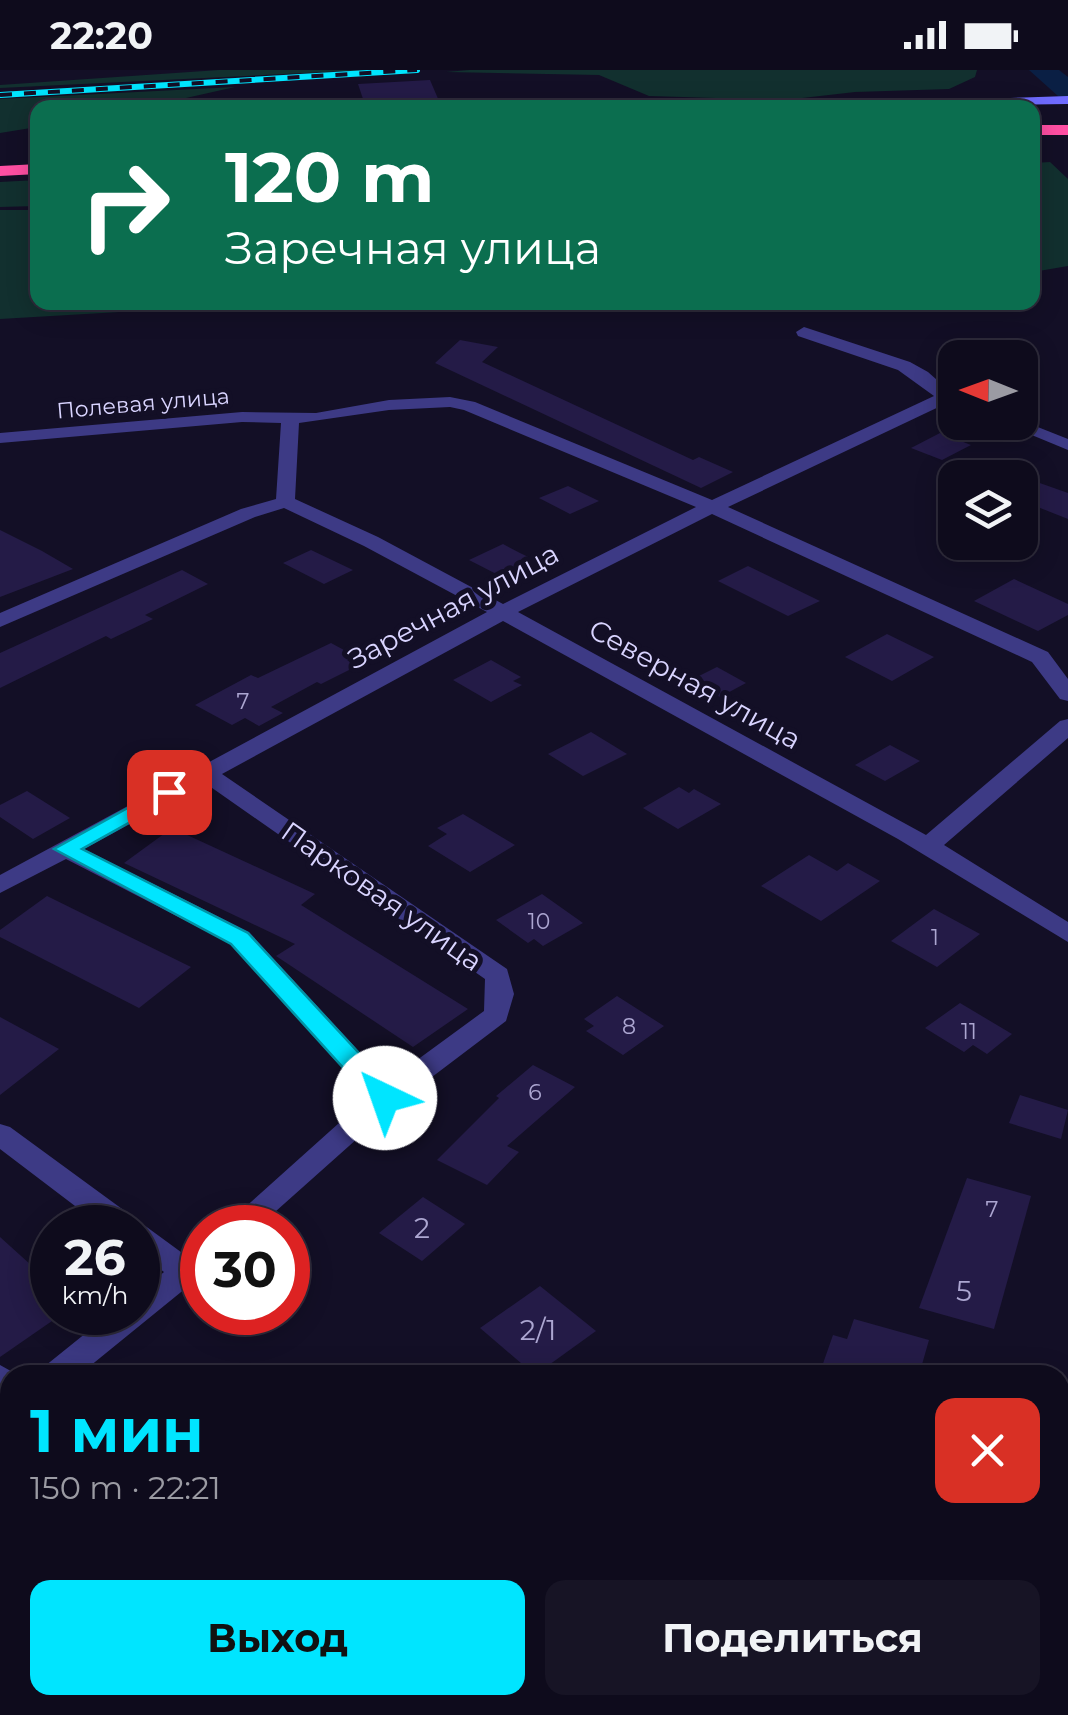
<!DOCTYPE html>
<html lang="ru">
<head>
<meta charset="utf-8">
<style>
  body { margin:0; font-family:Montserrat,sans-serif; background:#171425; color:#f1f3f6; height:100vh; display:flex; flex-direction:column; font-size:38px; white-space:nowrap }
  * { box-sizing:border-box; margin:0 }
  p { font-size:32px; color:#9b9ba3 }
  .icon { flex:none; width:55px; height:55px; fill:none; stroke:currentColor; stroke-width:2; stroke-linecap:round; stroke-linejoin:round }
  .map { position:relative; flex:1; overflow:hidden }
  .details { position:absolute; left:0px; top:1295px; width:1070px; height:350px; display:flex; flex-direction:column; background:#0e0b1c; border-radius:30px 30px 0 0; box-shadow:0 5px 25px #0003,0 0 0 2px #2e2b3b }
  .details>* { flex:none }
  .guide { position:absolute; left:30px; top:30px; width:1010px; height:210px; border-radius:20px; box-shadow:0 5px 25px #0003,0 0 0 2px #2e2b3b; background:#0b6e4f; color:#fff; overflow:hidden }
  .needle { width:65px; rotate:271deg }
  .controls { position:absolute; left:938px; top:270px; display:grid; gap:20px }
  .controls a { display:grid; place-items:center; width:100px; height:100px; border-radius:20px; background:#0e0b1c; box-shadow:0 5px 25px #0003,0 0 0 2px #2e2b3b; font-size:50px }
  .speed { position:absolute; left:30px; top:1135px; display:flex; gap:20px; font-size:50px; font-weight:700; text-align:center }
  .speed>* { display:grid; place-content:center; width:130px; height:130px; border-radius:50%; background:#0e0b1c; box-shadow:0 5px 25px #0003,0 0 0 2px #2e2b3b; line-height:1 }
  .speed small { font-size:25px; font-weight:400 }
  .speed .limit { border:15px solid #d22; background:#fff; color:#111 }
  .pin { position:absolute; display:grid; place-items:center; width:85px; height:85px; color:#fff; margin:-42px; border-radius:20px; box-shadow:0 5px 15px #0006 }
  .me { position:absolute; width:110px; margin:-55px; rotate:318deg; stroke-linejoin:round; filter:drop-shadow(0 0 8px #0008) }
  .turn { display:flex; align-items:center; gap:35px; height:210px; padding:0 30px; font-size:45px }
  .turn .icon { width:130px; height:130px; stroke-width:2.5 }
  .turn b { display:block; font-size:70px; line-height:85px }
  .round { display:grid; place-items:center; flex:none; width:105px; height:105px; border-radius:20px; background:#171425 }
  .head { display:flex; align-items:center; justify-content:space-between; height:170px; padding:0 30px }
  h1 { font-size:60px; font-weight:700; line-height:75px; color:#00e5ff }
  .button { display:flex; gap:20px; margin-top:auto; padding:20px 30px }
  .button a { flex:1; height:115px; border-radius:20px; background:#00e5ff; color:#111; font-size:40px; font-weight:700; line-height:115px; text-align:center }
  .button a+a { background:#171425; color:#f1f3f6 }
  .status { display:flex; justify-content:space-between; align-items:center; height:70px; padding:0 50px; background:#0e0b1c; direction:ltr }
  .status svg { height:28px; fill:currentColor }
  .map>svg:first-child { display:block }
  .green { fill:#12302f }
  .lines { fill:none; stroke-linecap:round; stroke-linejoin:round }
  .river { fill:#0a1f44; fill-rule:evenodd }
  .building { fill:#241b47 }
  .street { fill:#3d3a85; fill-rule:evenodd }
  .secondary { fill:#6f6bff; fill-rule:evenodd }
  .highway { fill:#ff4fa3; fill-rule:evenodd }
  .rail-casing { stroke:#00e5ff; stroke-width:6 }
  .rail { stroke:#130f26; stroke-width:4; stroke-dasharray:12; stroke-linecap:butt }
  .route { fill:#00e5ff; stroke:#0095a6; stroke-width:2.5 }
  .labels { text-anchor:middle; stroke-width:10; stroke-linejoin:round; paint-order:stroke }
  .far-street-label { font-size:22px; fill:#d9d4ff; stroke:#130f26 }
  .number-label { font-size:22px; fill:#aca6d1 }
  .street-label { font-size:28px; fill:#d9d4ff; stroke:#130f26 }
  .near-number-label { font-size:28px; fill:#aca6d1 }
</style>
</head>
<body>
<div class="status"><b>22:20</b><svg viewBox="0 0 49 12"><path d="M0 12V9h3v3zM5 12V6h3v6zM10 12V3h3v9zM15 12V0h3v12zM26 1h20v11H26zM47 4h2v5h-2z"/></svg></div>
<div class="map">
<svg width="1068" height="1645" viewBox="0 0 1068 1645">
  <rect width="100%" height="100%" fill="#130f26"/>
  <g class="green">
    <path d="M219,0H366L0,18V15Z"/>
    <path d="M469,0H977L975,7L949,19L855,22L785,30L649,26L599,5L446,2Z"/>
    <path d="M235,17L146,37L38,38L37,57L0,63V29Z"/>
    <path d="M1050,92L1068,109V196L1033,202V93Z"/>
    <path d="M37,110V136L0,137V112Z"/>
    <path d="M0,140H37L38,232L272,233L0,249Z"/>
  </g>
  <g class="lines">
    <path class="river" d="M1029,0H1059L1068,7V28L1058,26Z"/>
  </g>
  <g class="building">
    <path d="M430,10L442,38H366L358,14Z"/>
    <path d="M460,270L498,277L482,292L693,390L699,387L733,402L701,418L435,293Z"/>
    <path d="M940,363L971,375L942,390L911,378Z"/>
    <path d="M1020,406L1068,423V449L1020,430Z"/>
    <path d="M568,416L599,431L570,444L539,428Z"/>
    <path d="M0,460L42,481L73,499L0,527Z"/>
    <path d="M503,474L520,483L549,497L514,513L469,490Z"/>
    <path d="M311,480L353,500L324,514L283,493Z"/>
    <path d="M748,496L820,531L788,546L718,511Z"/>
    <path d="M182,500L208,514L145,545L153,549L111,569L106,566L0,618V583Z"/>
    <path d="M1014,509L1068,534V545L1038,561L974,531Z"/>
    <path d="M887,564L934,587L892,611L845,587Z"/>
    <path d="M331,573L355,586L347,590L357,596L321,614L317,612L271,637L283,643L259,656L245,648L232,655L195,635L251,605L258,608Z"/>
    <path d="M491,590L521,607L513,611L522,615L491,632L453,610Z"/>
    <path d="M717,597L746,613L720,627L691,610Z"/>
    <path d="M591,662L627,684L583,706L548,684Z"/>
    <path d="M890,675L920,691L885,711L855,695Z"/>
    <path d="M679,717L689,723L694,719L721,734L678,759L643,738Z"/>
    <path d="M27,721L70,748L33,769L0,747V735Z"/>
    <path d="M463,744L515,775L470,802L428,776L447,764L437,758Z"/>
    <path d="M172,758L315,824L301,835L468,939L413,977L276,886L295,874L124,793Z"/>
    <path d="M809,785L837,801L848,793L880,811L821,851L761,816Z"/>
    <path d="M542,824L583,853L543,876L534,869L528,873L496,850Z"/>
    <path d="M47,826L191,897L139,938L0,867V860Z"/>
    <path d="M934,839L980,864L937,897L891,871Z"/>
    <path d="M617,926L664,956L623,985L586,961L594,956L584,949Z"/>
    <path d="M960,933L1012,964L987,984L973,975L964,982L925,958Z"/>
    <path d="M0,947L59,979L0,1025Z"/>
    <path d="M533,995L575,1017L507,1076L519,1082L487,1115L437,1090L499,1028L496,1026Z"/>
    <path d="M1020,1025L1068,1040L1061,1069L1009,1053Z"/>
    <path d="M967,1108L1031,1126L994,1259L919,1238Z"/>
    <path d="M423,1127L465,1154L422,1191L379,1163Z"/>
    <path d="M0,1167L52,1214V1251L0,1287Z"/>
    <path d="M540,1216L596,1261L535,1305L480,1258Z"/>
    <path d="M854,1249L929,1270L919,1305H819L833,1265L847,1269Z"/>
  </g>
  <g class="lines">
    <g class="street">
      <path d="M804,257L910,292L928,302L955,326V337L945,334L728,437L1048,582L1068,609V631L1060,629L1032,592L712,444L518,542L926,765L1060,651L1068,649V668L944,775L1068,852V872L898,769L503,551L222,704L507,899L514,924L506,951L395,1035L257,1158H222L368,1027L231,874L66,789L0,823V805L487,542L364,476L284,438L255,447L0,557V543L241,439L276,429L281,353L242,352L0,373V363L242,342L316,343L389,330L450,327L475,332L712,430L934,326L898,300L798,266L796,262ZM450,337L464,340L696,437L503,534L378,467L295,429L299,353L389,340ZM205,713L485,909L484,941L387,1012L249,862L84,779Z"/>
      <path d="M1020,350L1068,369V380L1000,352Z"/>
      <path d="M0,1054L10,1057L185,1185L202,1177V1205L79,1305H40L45,1296L112,1242H138V1224L164,1202L138,1182V1158H104L0,1079Z"/>
      <path d="M0,1295L18,1305H10V1360L0,1363V1332L8,1329L0,1327Z"/>
      <path d="M1068,1353V1410L1060,1413V1356Z"/>
      <path d="M363,1635H408L413,1645H368Z"/>
      <path d="M978,1635H1016L1013,1645H975Z"/>
    </g>
    <path class="secondary" d="M1068,26V34L825,38L831,34Z"/>
    <g class="highway">
      <rect x="1032" y="55" width="36" height="10"/>
      <path d="M38,94V104L0,106V96Z"/>
    </g>
    <defs>
      <path id="rail" d="M0,25L417,0"/>
    </defs>
    <use href="#rail" class="rail-casing"/>
    <use href="#rail" class="rail"/>
  </g>
  <path class="route" d="M169,715L177,717L180,722L177,726L82,779L248,863L394,1021L398,1028L394,1034H376L231,874L54,779Z"/>
  <g class="labels">
    <g class="far-street-label">
      <text transform="translate(143 333) rotate(-5)" y="8">Полевая улица</text>
    </g>
    <g class="number-label">
      <text x="243" y="639">7</text>
      <text x="539" y="859">10</text>
      <text x="935" y="875">1</text>
      <text x="629" y="964">8</text>
      <text x="969" y="969">11</text>
      <text x="535" y="1030">6</text>
      <text x="992" y="1147">7</text>
    </g>
    <g class="street-label">
      <text transform="translate(453 536) rotate(-28)" y="10">Заречная улица</text>
      <text transform="translate(695 614) rotate(29)" y="10">Северная улица</text>
      <text transform="translate(382 826) rotate(35)" y="10">Парковая улица</text>
    </g>
    <g class="near-number-label">
      <text x="422" y="1168">2</text>
      <text x="964" y="1231">5</text>
      <text x="538" y="1270">2/1</text>
    </g>
  </g>
</svg>
<div class="controls">
<a><svg class="needle" viewBox="-14 -14 28 28"><path d="M0-13l5 13h-10z" fill="#e53935"/><path d="M0 13l5-13h-10z" fill="#9b9ba3"/></svg></a>
<a><svg class="icon" aria-label="layers" viewBox="0 0 24 24"><path d="M12 4l9 5-9 5-9-5zM3 14l9 5 9-5"/></svg></a>
</div>
<div class="speed"><div>26<small>km/h</small></div><div class="limit">30</div></div>
<div class="pin" style="left:169px;top:722px;background:#d93025"><svg class="icon" aria-label="arrive" viewBox="0 0 24 24"><path d="M6 21V4h12l-3 4 3 4H6"/></svg></div>
<svg class="me" style="left:385px;top:1028px" viewBox="-20 -20 40 40"><circle r="19" fill="#fff"/><path d="M0-13L10 11 0 6-10 11z" fill="#00e5ff"/></svg>
<div class="guide">
<div class="turn"><svg class="icon" aria-label="right" viewBox="0 0 24 24"><path d="M7 20v-9h11M14 6l5 5-5 5"/></svg><div><b>120 m</b>Заречная улица</div></div>
</div>
<section class="details">
<div class="head"><div><h1>1 мин</h1><p>150 m · 22:21</p></div><a class="round" style="background:#d93025;color:#fff"><svg class="icon" aria-label="close" viewBox="0 0 24 24"><path d="M6 6l12 12M18 6L6 18"/></svg></a></div>
<div class="button"><a>Выход</a><a>Поделиться</a></div>
</section>
</div>
</body>
</html>
